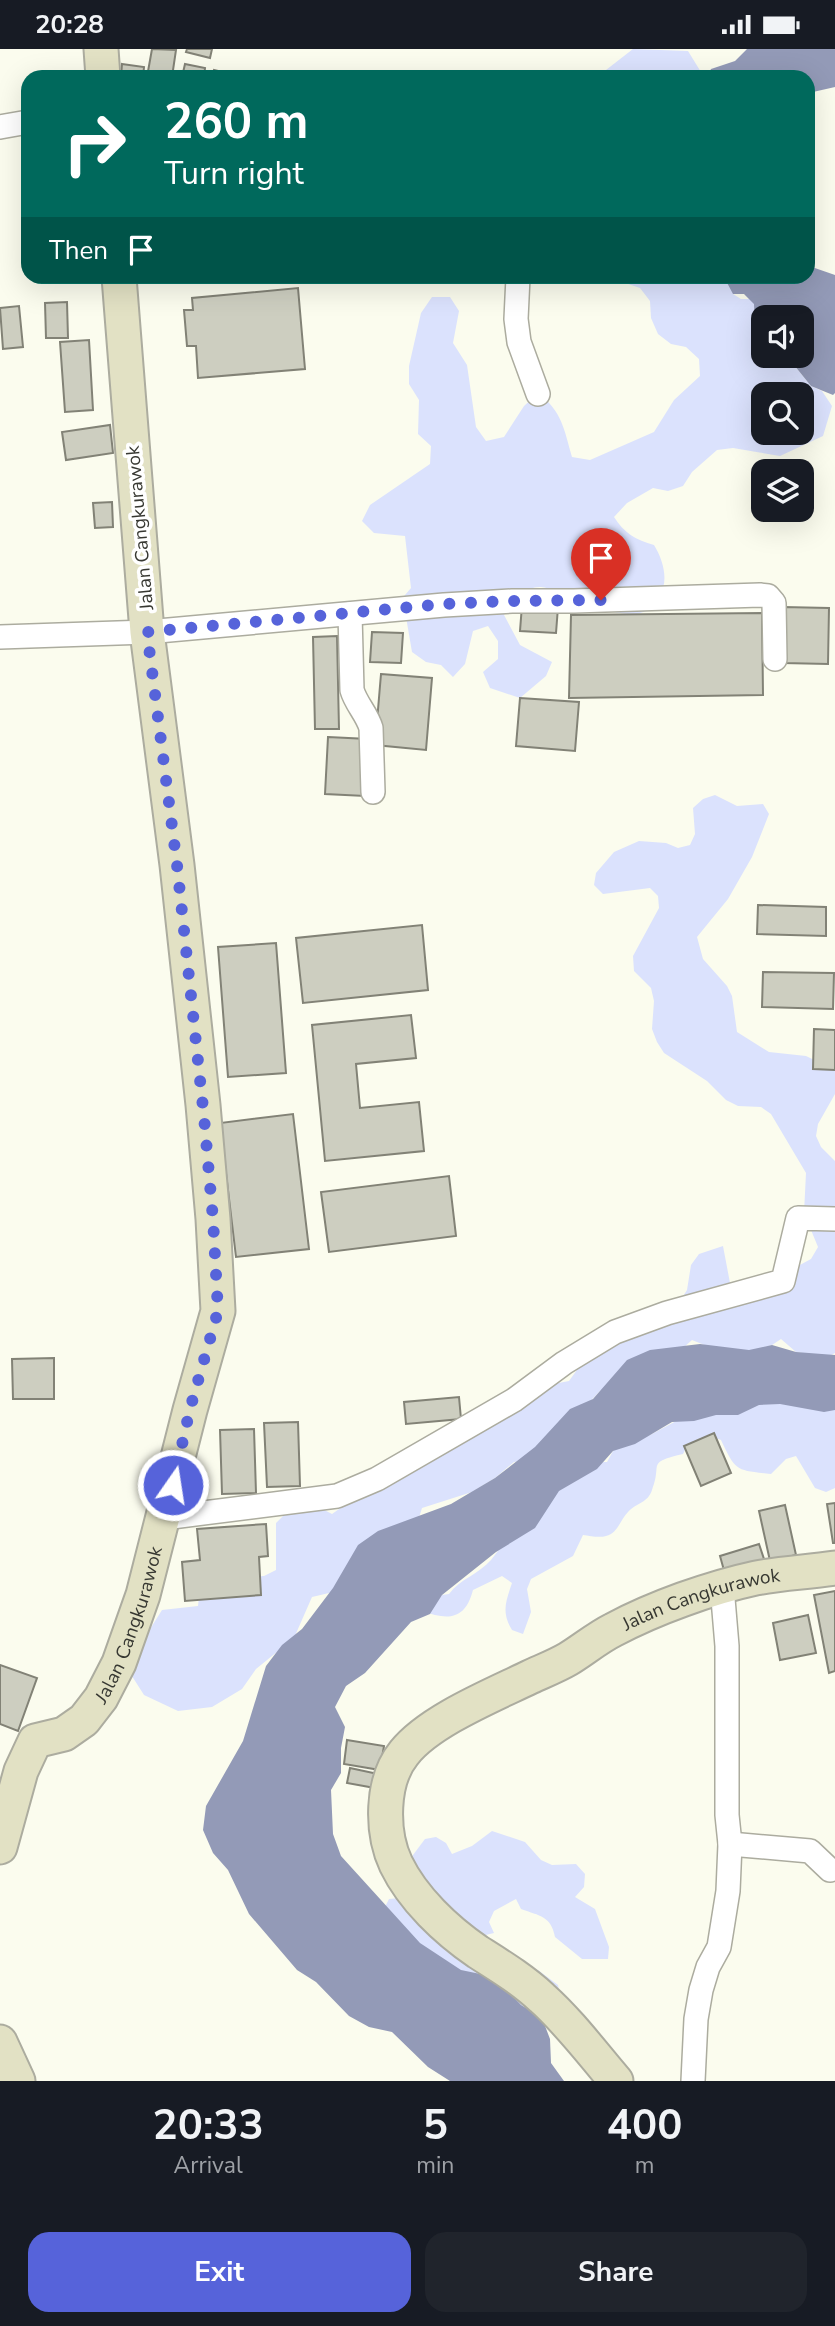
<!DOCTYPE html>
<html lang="en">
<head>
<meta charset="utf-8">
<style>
  body { margin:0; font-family:"Nunito Sans",sans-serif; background:#20242c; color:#f1f3f6; height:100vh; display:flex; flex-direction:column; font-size:26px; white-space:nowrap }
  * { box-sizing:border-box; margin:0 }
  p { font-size:23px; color:#9ea1a6 }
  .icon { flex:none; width:38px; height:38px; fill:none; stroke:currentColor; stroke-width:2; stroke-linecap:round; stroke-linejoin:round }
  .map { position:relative; height:2032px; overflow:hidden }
  .sheet { display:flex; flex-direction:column; background:#171b24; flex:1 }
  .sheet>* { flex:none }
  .banner { position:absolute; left:21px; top:21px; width:794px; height:214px; border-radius:21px; box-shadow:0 7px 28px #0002; background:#00695c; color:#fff; overflow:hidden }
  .fabs { position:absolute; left:751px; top:256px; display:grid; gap:14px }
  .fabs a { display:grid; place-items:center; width:63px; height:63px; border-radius:14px; background:#171b24; box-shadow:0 7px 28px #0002; font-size:35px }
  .pin { position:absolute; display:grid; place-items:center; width:60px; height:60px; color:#fff; margin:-72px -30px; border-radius:50% 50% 50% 0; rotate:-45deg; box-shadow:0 0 7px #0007 }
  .pin .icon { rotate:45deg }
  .me { position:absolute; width:77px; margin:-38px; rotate:13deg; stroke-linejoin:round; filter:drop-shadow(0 0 5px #0008) }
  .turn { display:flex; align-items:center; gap:24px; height:147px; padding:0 28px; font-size:32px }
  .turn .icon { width:91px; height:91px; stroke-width:2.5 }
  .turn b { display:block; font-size:49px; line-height:60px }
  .then { display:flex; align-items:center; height:66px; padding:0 28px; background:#0003; gap:14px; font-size:26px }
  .eta { display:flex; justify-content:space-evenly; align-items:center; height:119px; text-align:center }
  .eta b { font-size:42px; font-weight:700; line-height:49px }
  .primary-button { display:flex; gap:14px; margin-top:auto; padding:14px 28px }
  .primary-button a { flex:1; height:80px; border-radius:21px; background:#5663da; color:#fff; font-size:28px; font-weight:700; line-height:80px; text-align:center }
  .primary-button a+a { background:#20242c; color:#f1f3f6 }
  .status { display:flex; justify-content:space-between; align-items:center; height:49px; padding:0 35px; background:#171b24; direction:ltr }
  .status svg { height:19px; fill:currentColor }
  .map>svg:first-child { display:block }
  .green { fill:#dbe2fd; fill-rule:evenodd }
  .water { fill:#939ab7 }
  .building { fill:#cdcec0; stroke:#828276; stroke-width:2 }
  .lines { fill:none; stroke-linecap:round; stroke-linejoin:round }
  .street-casing { stroke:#acac9f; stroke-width:26 }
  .secondary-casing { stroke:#acac9f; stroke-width:37 }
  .street { stroke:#fff; stroke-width:23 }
  .secondary { stroke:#e2e1c4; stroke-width:33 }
  .route { stroke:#5663da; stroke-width:12; stroke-dasharray:0 21.6 }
  .labels { text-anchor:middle; stroke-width:7; stroke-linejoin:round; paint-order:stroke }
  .street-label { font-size:19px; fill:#373832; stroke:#fff }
</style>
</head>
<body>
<div class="status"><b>20:28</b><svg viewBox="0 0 49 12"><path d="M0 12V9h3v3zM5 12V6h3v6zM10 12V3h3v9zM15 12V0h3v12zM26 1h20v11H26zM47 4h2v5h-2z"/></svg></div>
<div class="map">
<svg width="835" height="2032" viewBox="0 0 835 2032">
  <rect width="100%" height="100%" fill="#fbfcee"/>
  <g class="green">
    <path d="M633,0L688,2L704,28H588L606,21Z"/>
    <path d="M608,228H733V245L741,250H758L763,271V306H786L811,337L822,342L832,357L823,387L780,407L733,399L717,401L692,423L683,437L668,442L653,439L627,454L614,468C624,484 636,491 654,496C663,511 669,530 660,547C656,555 649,562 640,564C624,568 586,557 571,551C562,547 550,538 541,538C524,537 514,555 504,566L520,596L552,613L546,627L520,649L490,639L483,623L498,610V592L488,577L473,582L465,615L453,628L441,616L426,613L412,603L406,568L399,553L411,539L405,487L374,484L362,472L370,456L430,415L431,397L418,385L419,351L409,335V317L421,264L432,248H450L459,262L453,294L467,316L476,378L486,392L504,388L524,357L538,344C562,362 564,380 572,408L590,411L654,383L674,351L700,327L699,310L686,298L671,295L658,285L651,269L650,252L640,239ZM763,345H802V383H763Z"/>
    <path d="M715,746L737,757L763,755L769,765L752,808L728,850L697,888L703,910L727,937L732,947L737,983L769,1003L806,1007L835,1021V1045L818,1075L816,1087L821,1098L835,1112V1304L828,1308L796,1303L781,1290L772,1296L732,1307L692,1291L674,1307L600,1342L535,1410L514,1413L495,1429L472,1443L422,1459L415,1481L342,1541L312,1548L294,1589L256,1620L242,1640L212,1658L178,1662L144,1646L130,1624L140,1596L162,1561L198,1557L201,1530L264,1527L276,1521V1474L285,1465L309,1453L332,1465L342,1458L402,1430L543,1337L569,1332L600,1289L680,1252L687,1241L691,1216L699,1205L723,1197L730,1234L742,1235L798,1217L811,1210L818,1198L804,1164L806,1124L771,1065L761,1058L738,1057L726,1051L707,1032L664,1004L657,993L652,980L654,952L651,939L634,922L633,907L659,859L658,847L650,839L603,845L594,836L596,824L614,803L639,792L666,794L678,799L690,796L695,785L693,759L703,750Z"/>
    <path d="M835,1353V1439L826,1443L815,1439L796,1407L786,1410L771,1425C736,1421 736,1423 721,1391L710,1387L688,1395L683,1405C645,1414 663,1414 652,1441C648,1454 636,1454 628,1463C620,1471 618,1484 606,1487C600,1489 590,1487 583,1486L573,1507L531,1530L527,1540L531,1563L523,1585L512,1581C501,1563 506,1552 512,1534L502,1527L473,1541C465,1572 447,1571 422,1562L442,1546L449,1545C460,1530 479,1525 491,1511C516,1479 562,1411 607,1413L613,1402L627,1391L650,1386L708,1355Z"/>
    <path d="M492,1782L525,1793L541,1811L552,1816L576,1815L585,1825L584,1838L575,1848L595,1860L609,1898L608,1910H582L555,1888C551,1867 540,1867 521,1860L516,1850L494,1862L489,1873L494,1884L461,1892L515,1919L538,1921L558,1936L563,1960L547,1974L534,1975L468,1943L384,1860L389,1850L400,1849L404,1818L425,1790L436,1788L446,1794L452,1805L472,1797Z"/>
  </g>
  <g class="water">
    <path d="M747,0H835V38L813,43L809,49L808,28H707L711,20L735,12Z"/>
    <path d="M809,217L835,226V344L833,346L811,337L786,306H802V268H763V282L755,279L754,255L744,245H733L724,228H808Z"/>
    <path d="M700,1295L749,1301L772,1296L796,1303L835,1306V1361L824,1363L780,1355L759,1356L738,1366H716L694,1372L672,1373L635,1395L613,1402L597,1420L559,1442L535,1479L496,1503L442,1546L430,1565L411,1573L365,1624L346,1637L335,1658L345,1678L341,1699V1724L331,1741L333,1785L341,1807L420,1894L461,1921L485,1926L505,1939L521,1956L542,1969L550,1990L551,2014L564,2032H450L428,2018L392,1983L369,1978L349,1967L316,1933L297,1921L249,1865L228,1821L213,1804L203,1781L206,1757L243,1692L266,1617L282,1596L302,1580L333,1539L358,1496L378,1482L451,1455L495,1429L535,1398L570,1360L593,1350L627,1311L650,1301Z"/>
  </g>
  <g class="building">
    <path d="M152,0L176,1L172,28H147Z"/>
    <path d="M187,0H212L210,9L186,3Z"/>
    <path d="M122,15L144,18L143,28H121Z"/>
    <path d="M185,15L205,19L204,28H182Z"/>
    <path d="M214,21L235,26L234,28H212Z"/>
    <path d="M298,239L305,320L198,329L196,297H187L184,261H193L192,249Z"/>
    <path d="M67,253L68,289H46L45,254Z"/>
    <path d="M19,257L23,298L3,300L0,259Z"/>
    <path d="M89,291L93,361L65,363L60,293Z"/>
    <path d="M110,376L113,404L66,411L62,383Z"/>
    <path d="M112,453L113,478L95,479L93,454Z"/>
    <path d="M522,556L558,558L556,584L520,582Z"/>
    <path d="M783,558L829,559L828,615L783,614Z"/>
    <path d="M762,564L763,646L569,649L571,566Z"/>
    <path d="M372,583L403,584L401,614L370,613Z"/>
    <path d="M337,587L339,680H315L313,588Z"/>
    <path d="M381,625L432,629L426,701L375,696Z"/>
    <path d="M520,649L579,653L575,702L516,697Z"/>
    <path d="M328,688L368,690L365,747L325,745Z"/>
    <path d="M758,856L826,858V887L757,885Z"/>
    <path d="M422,876L428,941L303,954L296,889Z"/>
    <path d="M276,894L286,1024L228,1028L218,898Z"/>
    <path d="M763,923L834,924L833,960L762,958Z"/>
    <path d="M411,966L416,1009L356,1015L360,1059L419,1053L424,1102L325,1112L312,976Z"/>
    <path d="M814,980L835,981V1021L813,1020Z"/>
    <path d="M293,1065L309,1200L236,1208L220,1074Z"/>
    <path d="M449,1127L456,1187L329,1203L321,1143Z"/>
    <path d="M54,1309V1350H13L12,1310Z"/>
    <path d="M459,1348L461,1370L406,1375L404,1353Z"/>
    <path d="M298,1373L300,1437L267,1438L264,1374Z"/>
    <path d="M254,1380L256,1444L222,1445L220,1381Z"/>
    <path d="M714,1384L731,1424L701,1437L684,1397Z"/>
    <path d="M835,1454V1494H833L827,1455Z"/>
    <path d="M785,1456L796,1506L770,1512L759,1462Z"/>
    <path d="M266,1475L268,1507L259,1508L261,1546L185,1552L182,1513L200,1511L197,1480Z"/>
    <path d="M759,1495L765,1513L725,1525L720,1507Z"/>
    <path d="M835,1542V1622L829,1624L814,1546Z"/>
    <path d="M808,1566L816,1604L780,1611L773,1574Z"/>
    <path d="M0,1616L37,1629L18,1682L0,1675Z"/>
    <path d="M347,1691L384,1697L380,1721L344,1715Z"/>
    <path d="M350,1719L378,1725L375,1739L347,1734Z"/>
  </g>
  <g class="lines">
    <defs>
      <g id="street">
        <path d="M0,78L28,73"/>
        <path d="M518,228L516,270L519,293L538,345"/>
        <path d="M350,565L352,641C356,655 367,665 371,679L373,743"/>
        <path d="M0,588L147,583L444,556L512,552H574L760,546L768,547L774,554L775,610"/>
        <path d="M164,1469L337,1447L377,1430L514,1351L564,1314L615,1283L667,1264L783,1232L798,1169L835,1170"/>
        <path d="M730,1795L810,1802L830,1821"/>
        <path d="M693,2032L696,1970L701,1941L708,1918L719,1898L728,1842L730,1795L727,1766V1597L722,1538"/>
      </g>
      <g id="secondary">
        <path d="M101,0L103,28"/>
        <path id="s1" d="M0,1798L21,1722L35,1692L64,1685L84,1671L101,1649L119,1614L143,1546L190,1361L218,1262L213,1170L203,1056L177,816L147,583L119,228"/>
        <path d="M0,1993L18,2032"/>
        <path id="s2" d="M616,2032C592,2004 569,1973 542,1949C523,1931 500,1917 478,1903C446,1881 413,1850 396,1815C381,1783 381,1732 404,1704C429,1672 493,1646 530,1628C543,1622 556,1617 568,1610C583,1601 597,1589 613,1581C654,1559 710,1539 756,1529C781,1524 810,1523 835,1519"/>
      </g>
    </defs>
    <use href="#street" class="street-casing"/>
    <use href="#secondary" class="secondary-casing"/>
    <use href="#street" class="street"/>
    <use href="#secondary" class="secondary"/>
  </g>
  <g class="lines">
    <path class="route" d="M173,1436L190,1360L218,1262L213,1170L204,1068L177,816L147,583L444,555L512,552L601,551"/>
  </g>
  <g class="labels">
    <g class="street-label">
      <text transform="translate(139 479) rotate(-95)" y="7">Jalan Cangkurawok</text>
      <text dy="7" stroke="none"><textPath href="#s2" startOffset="766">Jalan Cangkurawok</textPath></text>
      <text dy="7" stroke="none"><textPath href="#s1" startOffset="273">Jalan Cangkurawok</textPath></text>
    </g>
  </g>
</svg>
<div class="fabs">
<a><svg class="icon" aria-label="sound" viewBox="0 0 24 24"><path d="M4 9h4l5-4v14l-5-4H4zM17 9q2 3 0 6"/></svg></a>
<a><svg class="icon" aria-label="search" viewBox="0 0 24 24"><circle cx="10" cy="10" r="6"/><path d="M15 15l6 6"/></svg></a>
<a><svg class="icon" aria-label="layers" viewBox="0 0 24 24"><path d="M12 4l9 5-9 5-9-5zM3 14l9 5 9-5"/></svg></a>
</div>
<div class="pin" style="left:601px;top:551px;background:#d93025"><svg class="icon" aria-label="arrive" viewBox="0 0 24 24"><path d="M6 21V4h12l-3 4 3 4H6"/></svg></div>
<svg class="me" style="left:173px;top:1436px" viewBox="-20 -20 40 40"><circle r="17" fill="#5663da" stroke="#fff" stroke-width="3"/><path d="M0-11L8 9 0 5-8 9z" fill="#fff"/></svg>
<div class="banner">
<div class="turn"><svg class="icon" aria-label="right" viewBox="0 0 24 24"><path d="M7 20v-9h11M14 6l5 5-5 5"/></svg><div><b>260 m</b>Turn right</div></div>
<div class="then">Then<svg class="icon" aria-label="arrive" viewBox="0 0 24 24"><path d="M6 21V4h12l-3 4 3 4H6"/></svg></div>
</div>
</div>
<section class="sheet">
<div class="eta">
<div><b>20:33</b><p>Arrival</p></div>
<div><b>5</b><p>min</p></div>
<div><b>400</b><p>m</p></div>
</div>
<div class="primary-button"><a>Exit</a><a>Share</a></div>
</section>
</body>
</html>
